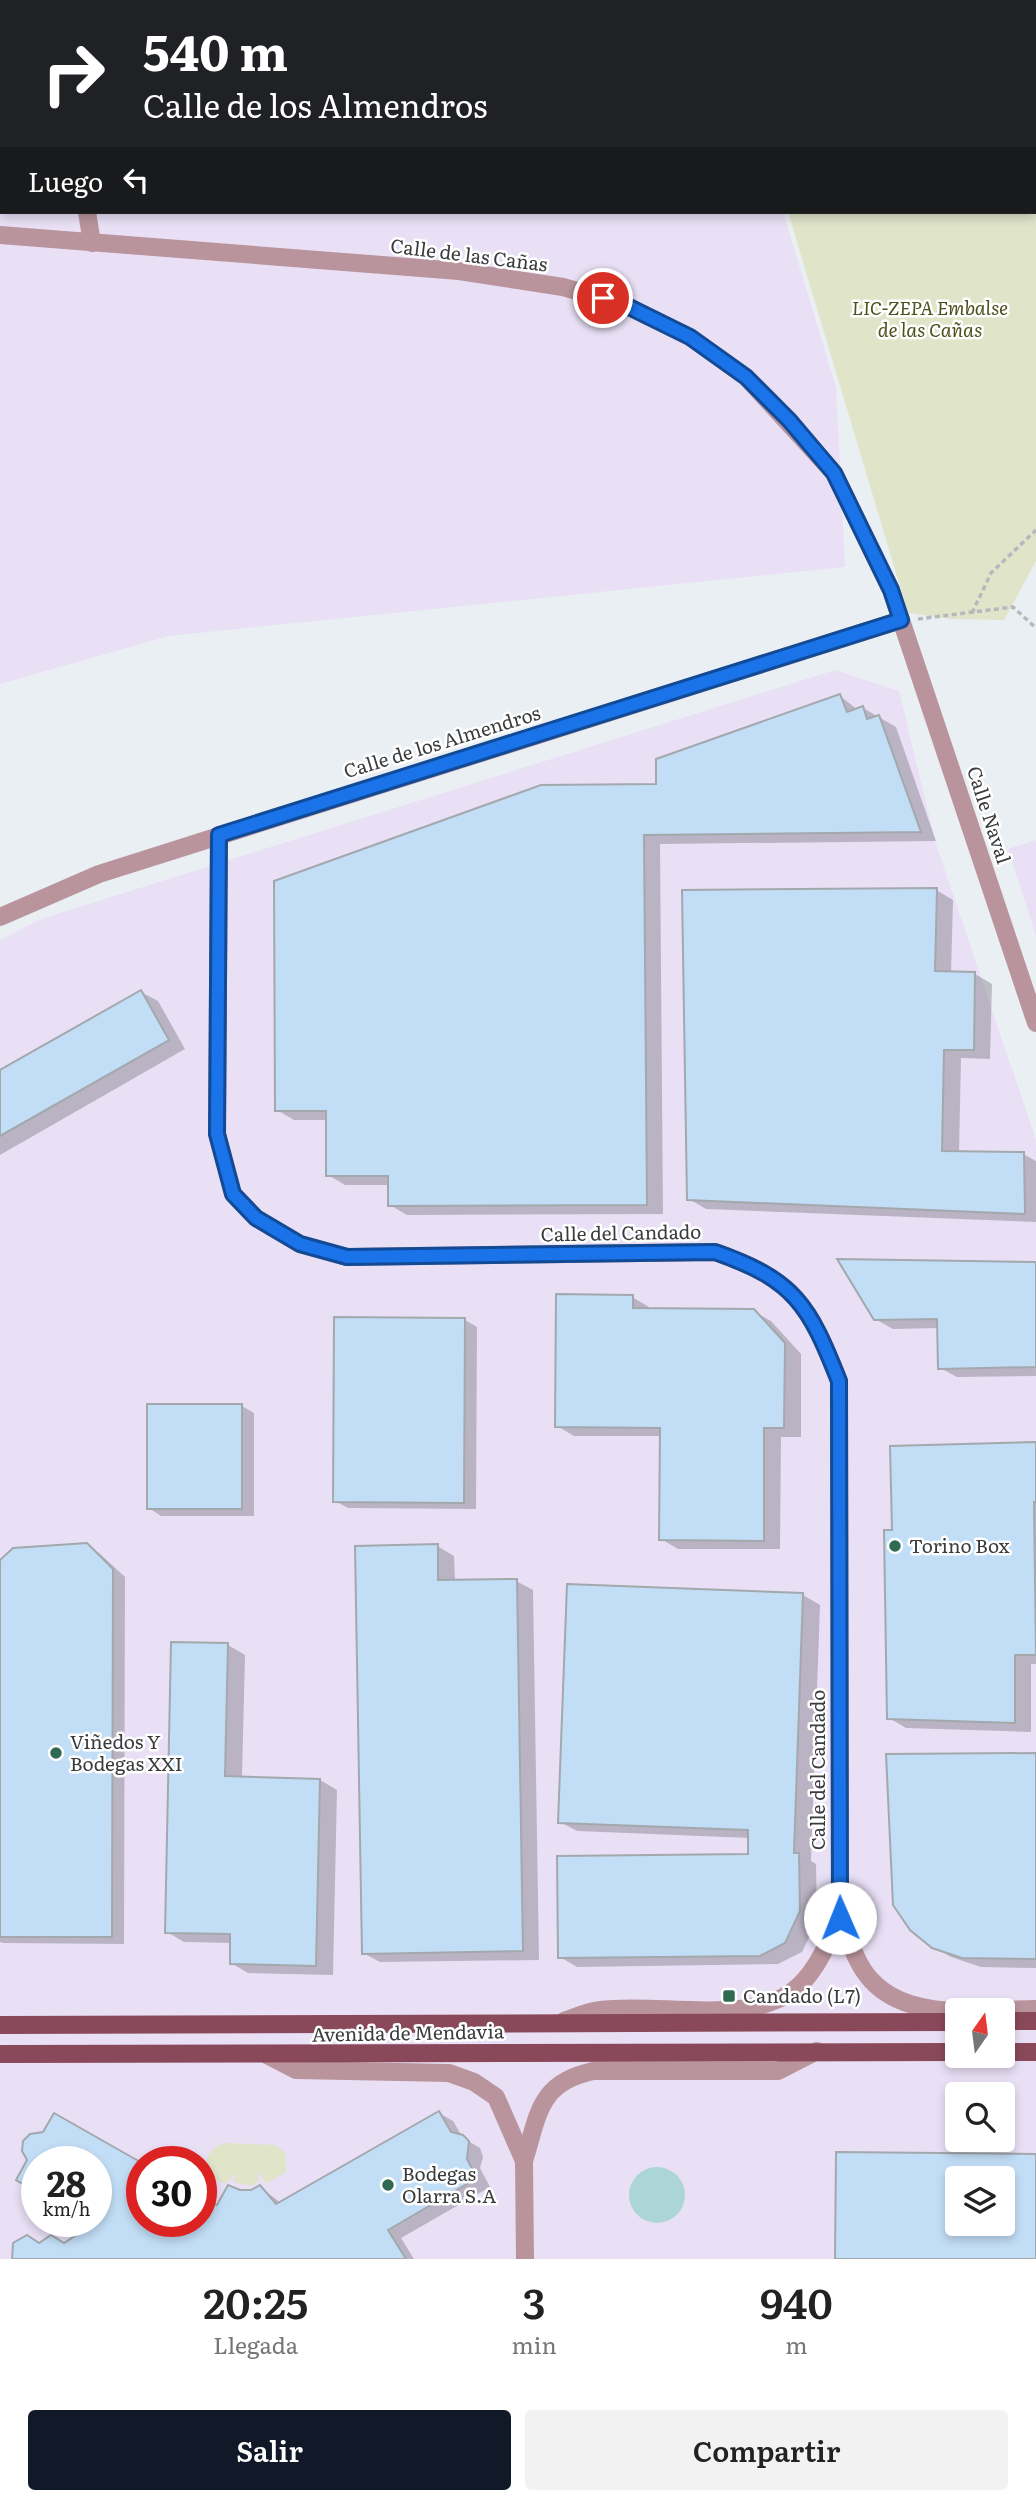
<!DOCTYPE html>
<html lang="es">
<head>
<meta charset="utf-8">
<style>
  body { margin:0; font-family:Literata,serif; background:#f2f2f2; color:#222; height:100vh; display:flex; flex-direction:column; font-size:26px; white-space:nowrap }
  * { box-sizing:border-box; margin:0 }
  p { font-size:23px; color:#767676 }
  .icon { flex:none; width:38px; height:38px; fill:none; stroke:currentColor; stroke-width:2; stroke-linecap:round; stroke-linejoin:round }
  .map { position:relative; height:2259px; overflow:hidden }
  .drawer { display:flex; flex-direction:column; background:#fff; flex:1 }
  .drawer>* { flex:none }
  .banner { position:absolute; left:0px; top:0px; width:1036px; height:214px; box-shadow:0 4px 10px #0003; background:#202124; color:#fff; overflow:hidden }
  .needle { width:46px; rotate:14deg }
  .controls { position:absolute; left:945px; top:1998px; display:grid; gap:14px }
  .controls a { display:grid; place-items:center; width:70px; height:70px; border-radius:7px; background:#fff; box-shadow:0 4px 10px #0003; font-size:35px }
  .speed { position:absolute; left:21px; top:2146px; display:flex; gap:14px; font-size:35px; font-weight:700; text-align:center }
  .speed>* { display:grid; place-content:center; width:91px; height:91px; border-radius:50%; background:#fff; box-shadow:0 4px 10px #0003; line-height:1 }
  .speed small { font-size:18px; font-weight:400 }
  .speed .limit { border:10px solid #d22; background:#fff; color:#111 }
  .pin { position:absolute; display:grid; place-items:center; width:60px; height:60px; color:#fff; margin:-30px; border:4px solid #fff; border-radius:50%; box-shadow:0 2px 7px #0007 }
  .me { position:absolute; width:77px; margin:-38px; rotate:359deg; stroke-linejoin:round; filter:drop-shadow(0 0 5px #0008) }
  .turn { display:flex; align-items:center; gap:24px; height:147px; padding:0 28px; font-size:32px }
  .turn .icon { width:91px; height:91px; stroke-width:2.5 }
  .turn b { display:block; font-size:49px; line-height:60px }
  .then { display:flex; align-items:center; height:66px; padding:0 28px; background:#0003; gap:14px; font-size:26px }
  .eta { display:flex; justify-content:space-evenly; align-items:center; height:119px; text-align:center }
  .eta b { font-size:42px; font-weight:600; line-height:49px }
  .cta { display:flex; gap:14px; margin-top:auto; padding:14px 28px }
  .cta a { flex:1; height:80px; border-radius:7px; background:#111827; color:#fff; font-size:28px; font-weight:600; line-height:80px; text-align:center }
  .cta a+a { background:#f2f2f2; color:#222 }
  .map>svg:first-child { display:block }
  .industrial { fill:#e9e0f6; fill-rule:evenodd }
  .green { fill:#e0e4c9 }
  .water { fill:#abd5d7 }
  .shadow { fill:#0003 }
  .building { fill:#c2def6; stroke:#a3a8ac; stroke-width:2; fill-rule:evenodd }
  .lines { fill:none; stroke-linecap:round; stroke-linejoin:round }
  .path { stroke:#b5b9bd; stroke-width:3.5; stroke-dasharray:5 3.5; stroke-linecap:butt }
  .minor { stroke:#ba949d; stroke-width:18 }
  .major { stroke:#89495a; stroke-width:18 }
  .route-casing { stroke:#114b97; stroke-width:18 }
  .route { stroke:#1a73e8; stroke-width:12 }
  .poi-dot { fill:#306a53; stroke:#fff; stroke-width:2.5 }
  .labels { text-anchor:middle; stroke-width:5; stroke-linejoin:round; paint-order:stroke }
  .street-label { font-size:19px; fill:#393b3d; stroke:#fff }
  .park-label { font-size:19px; font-style:italic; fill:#4d511c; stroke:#fff }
  .poi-label { font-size:19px; fill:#393b3d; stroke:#fff; text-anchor:start }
</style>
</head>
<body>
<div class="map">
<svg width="1036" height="2259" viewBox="0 0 1036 2259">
  <rect width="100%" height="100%" fill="#eaeff4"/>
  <g class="industrial">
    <path d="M0,0L108,2H2V212H783L836,387L845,567L169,636L0,684Z"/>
    <path d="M835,670L899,691L936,844L1036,1140V2259H0V940L41,919ZM957,2011H1003V2056H957ZM957,2095H1003V2140H957ZM37,2161H96V2221H37ZM142,2161H201V2221H142ZM957,2179H1003V2224H957Z"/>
    <path d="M1036,840V936L1008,849Z"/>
  </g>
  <g class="green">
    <path d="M715,0H1036V561L1004,620L950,619L908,613L788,212H1034V2Z"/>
    <path d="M225,2143L276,2145L286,2154V2172L266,2184L257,2171L259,2181L252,2186L233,2182L237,2172L225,2184C202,2176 200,2149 225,2143Z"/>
  </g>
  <circle class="water" cx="657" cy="2195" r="28"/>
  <g class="shadow">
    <path d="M0,38L2,39L0,144Z"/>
    <path d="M840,696L858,710L863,708L896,727L936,841L660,844L663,1214L407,1215L390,1205V1185H345L328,1175V1120H294L277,1110L658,786Z"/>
    <path d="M936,890L953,900L951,973L975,974L992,984L990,1059L961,1058L959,1153L1023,1154L1036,1161V1222L706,1209L689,1199Z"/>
    <path d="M141,992L158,1001L185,1049L0,1155V1072Z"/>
    <path d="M1036,1264V1376L957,1377L940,1368L939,1328L893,1329L875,1319Z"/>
    <path d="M632,1297L649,1307V1310L753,1311L771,1321L801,1354V1437H781L780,1549H678L661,1539L662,1436H574L557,1426Z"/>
    <path d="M465,1320L477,1327L476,1509L348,1508L335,1501Z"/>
    <path d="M242,1406L254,1413V1516H161L149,1508Z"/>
    <path d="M1036,1444V1664H1031V1732L906,1728L889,1718L894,1532Z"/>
    <path d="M86,1545L99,1553L125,1577L124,1944L3,1943L0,1942V1562Z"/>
    <path d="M437,1546L454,1556L455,1582L516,1581L533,1590L539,1960L380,1962L363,1953Z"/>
    <path d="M803,1595L820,1605L811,1861L816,1864L817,1921L802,1952L778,1964L577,1967L560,1957L750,1855V1838L577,1831L560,1822Z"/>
    <path d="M228,1645L245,1655L242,1778L320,1780L337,1790L333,1975L248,1973L231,1963L232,1943L184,1942L167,1932Z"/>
    <path d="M1036,1755V1968L981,1967L951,1957L933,1947Z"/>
    <path d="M439,2113L453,2121L463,2138L480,2148L483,2157L480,2168L490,2187L401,2238L414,2259H14L40,2245H64L96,2225L89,2221H96V2161H37L29,2160L24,2151L142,2165V2221H201L239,2191H251L260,2187L281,2203Z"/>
  </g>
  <g class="building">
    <path d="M840,694L847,712L863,706L867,719L879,715L921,832L644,835L647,1205L388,1206V1176H326V1111H275L274,881L541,785L656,784V759Z"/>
    <path d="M937,888L935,971L975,972L974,1050H944L942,1151L1024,1152L1025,1214L687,1200L682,890Z"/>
    <path d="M141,990L169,1040L0,1136V1070Z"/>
    <path d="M837,1259L1036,1262V1367L938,1369L937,1319L874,1320Z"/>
    <path d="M556,1294L633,1295V1308L754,1309L785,1343L784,1428H764V1541L659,1540L660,1428L555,1427Z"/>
    <path d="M334,1317L465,1318L464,1503L333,1502Z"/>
    <rect x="147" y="1404" width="95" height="105"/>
    <path d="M1036,1442V1502H1034L1036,1655H1015V1723L887,1719L884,1530H892L890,1446Z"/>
    <path d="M87,1543L113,1569L112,1937H0V1560L13,1548Z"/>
    <path d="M438,1544V1580L517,1579L523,1951L362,1954L355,1546Z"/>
    <path d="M567,1584L803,1593L794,1853H799L800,1911L785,1943L760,1956L558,1958L557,1856L748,1854V1830L558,1823Z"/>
    <path d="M171,1642L228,1643L225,1776L320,1779L316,1966L230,1964V1934L165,1933Z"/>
    <path d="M1036,1753V1959L962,1958L932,1948L910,1930L893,1905L886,1754Z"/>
    <path d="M439,2111L451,2132L463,2135L469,2141L467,2159L477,2178L388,2230L406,2259H12L13,2243L27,2235L39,2243L51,2235L64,2243L96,2222V2161H37V2192L16,2180L27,2160L22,2151L23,2141L30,2134L43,2132L54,2113L142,2163V2221H201V2196L217,2205L228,2185L240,2190H251L260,2185L276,2204Z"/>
    <path d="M836,2152L1036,2154V2259H835ZM957,2179H1003V2224H957Z"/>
  </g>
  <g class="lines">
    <g class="path">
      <path d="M972,613L991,573L1036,530"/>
      <path d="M918,619L1013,607L1036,628"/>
    </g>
    <g class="minor">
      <path d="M40,0V2"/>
      <path d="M87,212L92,243"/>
      <path d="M0,235L459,271L563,287L623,304L690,337L746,377L834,473L891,590L1036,1023"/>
      <path d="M219,835L217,1134L233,1194L256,1218L300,1244L347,1257L715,1252C795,1280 809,1305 839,1381L840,1918C850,1939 855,1963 871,1980C910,2023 984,2009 1036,2009"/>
      <path d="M0,917L99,874L901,620"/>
      <path d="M564,2021C575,2017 588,2011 600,2010C656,2002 748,2026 794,1990C817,1972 827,1943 840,1918"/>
      <path d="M267,2055L296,2070L449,2073L474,2082L496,2097L524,2161L525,2259"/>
      <path d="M524,2161C539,2114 538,2083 593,2071H778L817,2051"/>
    </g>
    <g class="major">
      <path d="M1003,2021H1036"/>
      <path d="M0,2025L957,2022"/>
      <path d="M1003,2052H1036"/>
      <path d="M0,2054L957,2052"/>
    </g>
  </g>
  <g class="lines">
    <defs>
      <path id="route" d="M603,298L623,304L690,337L746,377L789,420L834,473L891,590L901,620L219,835L217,1134L233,1194L256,1218L300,1244L347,1257L715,1252C795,1280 809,1305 839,1381L840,1918"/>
    </defs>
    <use href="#route" class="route-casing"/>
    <use href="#route" class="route"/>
  </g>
  <g class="poi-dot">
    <circle cx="895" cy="1546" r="7"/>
    <circle cx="56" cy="1753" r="7"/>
    <rect x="722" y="1989" width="14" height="14" rx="3.5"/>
    <circle cx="388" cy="2185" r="7"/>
  </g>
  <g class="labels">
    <g class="street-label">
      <text transform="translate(469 255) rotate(7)" y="7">Calle de las Cañas</text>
      <text transform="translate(442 742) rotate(-17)" y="7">Calle de los Almendros</text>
      <text transform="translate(989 815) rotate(72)" y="7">Calle Naval</text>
      <text transform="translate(621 1233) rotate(-1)" y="7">Calle del Candado</text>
      <text transform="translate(818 1770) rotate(-90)" y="7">Calle del Candado</text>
      <text transform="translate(408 2033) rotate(-1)" y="7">Avenida de Mendavia</text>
    </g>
    <g class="park-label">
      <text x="930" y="315">LIC-ZEPA Embalse<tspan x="930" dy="22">de las Cañas</tspan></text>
    </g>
    <g class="poi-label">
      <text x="909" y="1553">Torino Box</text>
      <text x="70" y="1749">Viñedos Y<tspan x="70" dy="22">Bodegas XXI</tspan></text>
      <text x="743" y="2003">Candado (L7)</text>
      <text x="402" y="2181">Bodegas<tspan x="402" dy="22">Olarra S.A</tspan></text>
    </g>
  </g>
</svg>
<div class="controls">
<a><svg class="needle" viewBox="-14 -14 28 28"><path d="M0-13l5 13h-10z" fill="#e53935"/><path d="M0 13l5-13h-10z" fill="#767676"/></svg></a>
<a><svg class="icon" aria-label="search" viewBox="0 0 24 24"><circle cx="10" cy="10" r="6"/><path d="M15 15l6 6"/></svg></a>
<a><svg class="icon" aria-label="layers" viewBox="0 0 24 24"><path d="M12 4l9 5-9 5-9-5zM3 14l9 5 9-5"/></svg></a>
</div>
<div class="speed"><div>28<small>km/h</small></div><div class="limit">30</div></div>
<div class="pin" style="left:603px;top:298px;background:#d93025"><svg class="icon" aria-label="arrive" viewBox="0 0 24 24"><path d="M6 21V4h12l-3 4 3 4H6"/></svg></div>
<svg class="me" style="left:840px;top:1918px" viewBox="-20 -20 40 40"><circle r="19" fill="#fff"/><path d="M0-13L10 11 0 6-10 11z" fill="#1a73e8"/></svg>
<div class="banner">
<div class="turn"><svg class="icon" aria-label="right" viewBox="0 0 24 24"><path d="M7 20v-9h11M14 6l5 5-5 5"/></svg><div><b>540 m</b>Calle de los Almendros</div></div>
<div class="then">Luego<svg class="icon" aria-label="left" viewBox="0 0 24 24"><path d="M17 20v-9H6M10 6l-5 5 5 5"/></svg></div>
</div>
</div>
<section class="drawer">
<div class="eta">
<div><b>20:25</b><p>Llegada</p></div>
<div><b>3</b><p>min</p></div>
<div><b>940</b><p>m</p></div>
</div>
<div class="cta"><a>Salir</a><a>Compartir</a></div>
</section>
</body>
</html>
